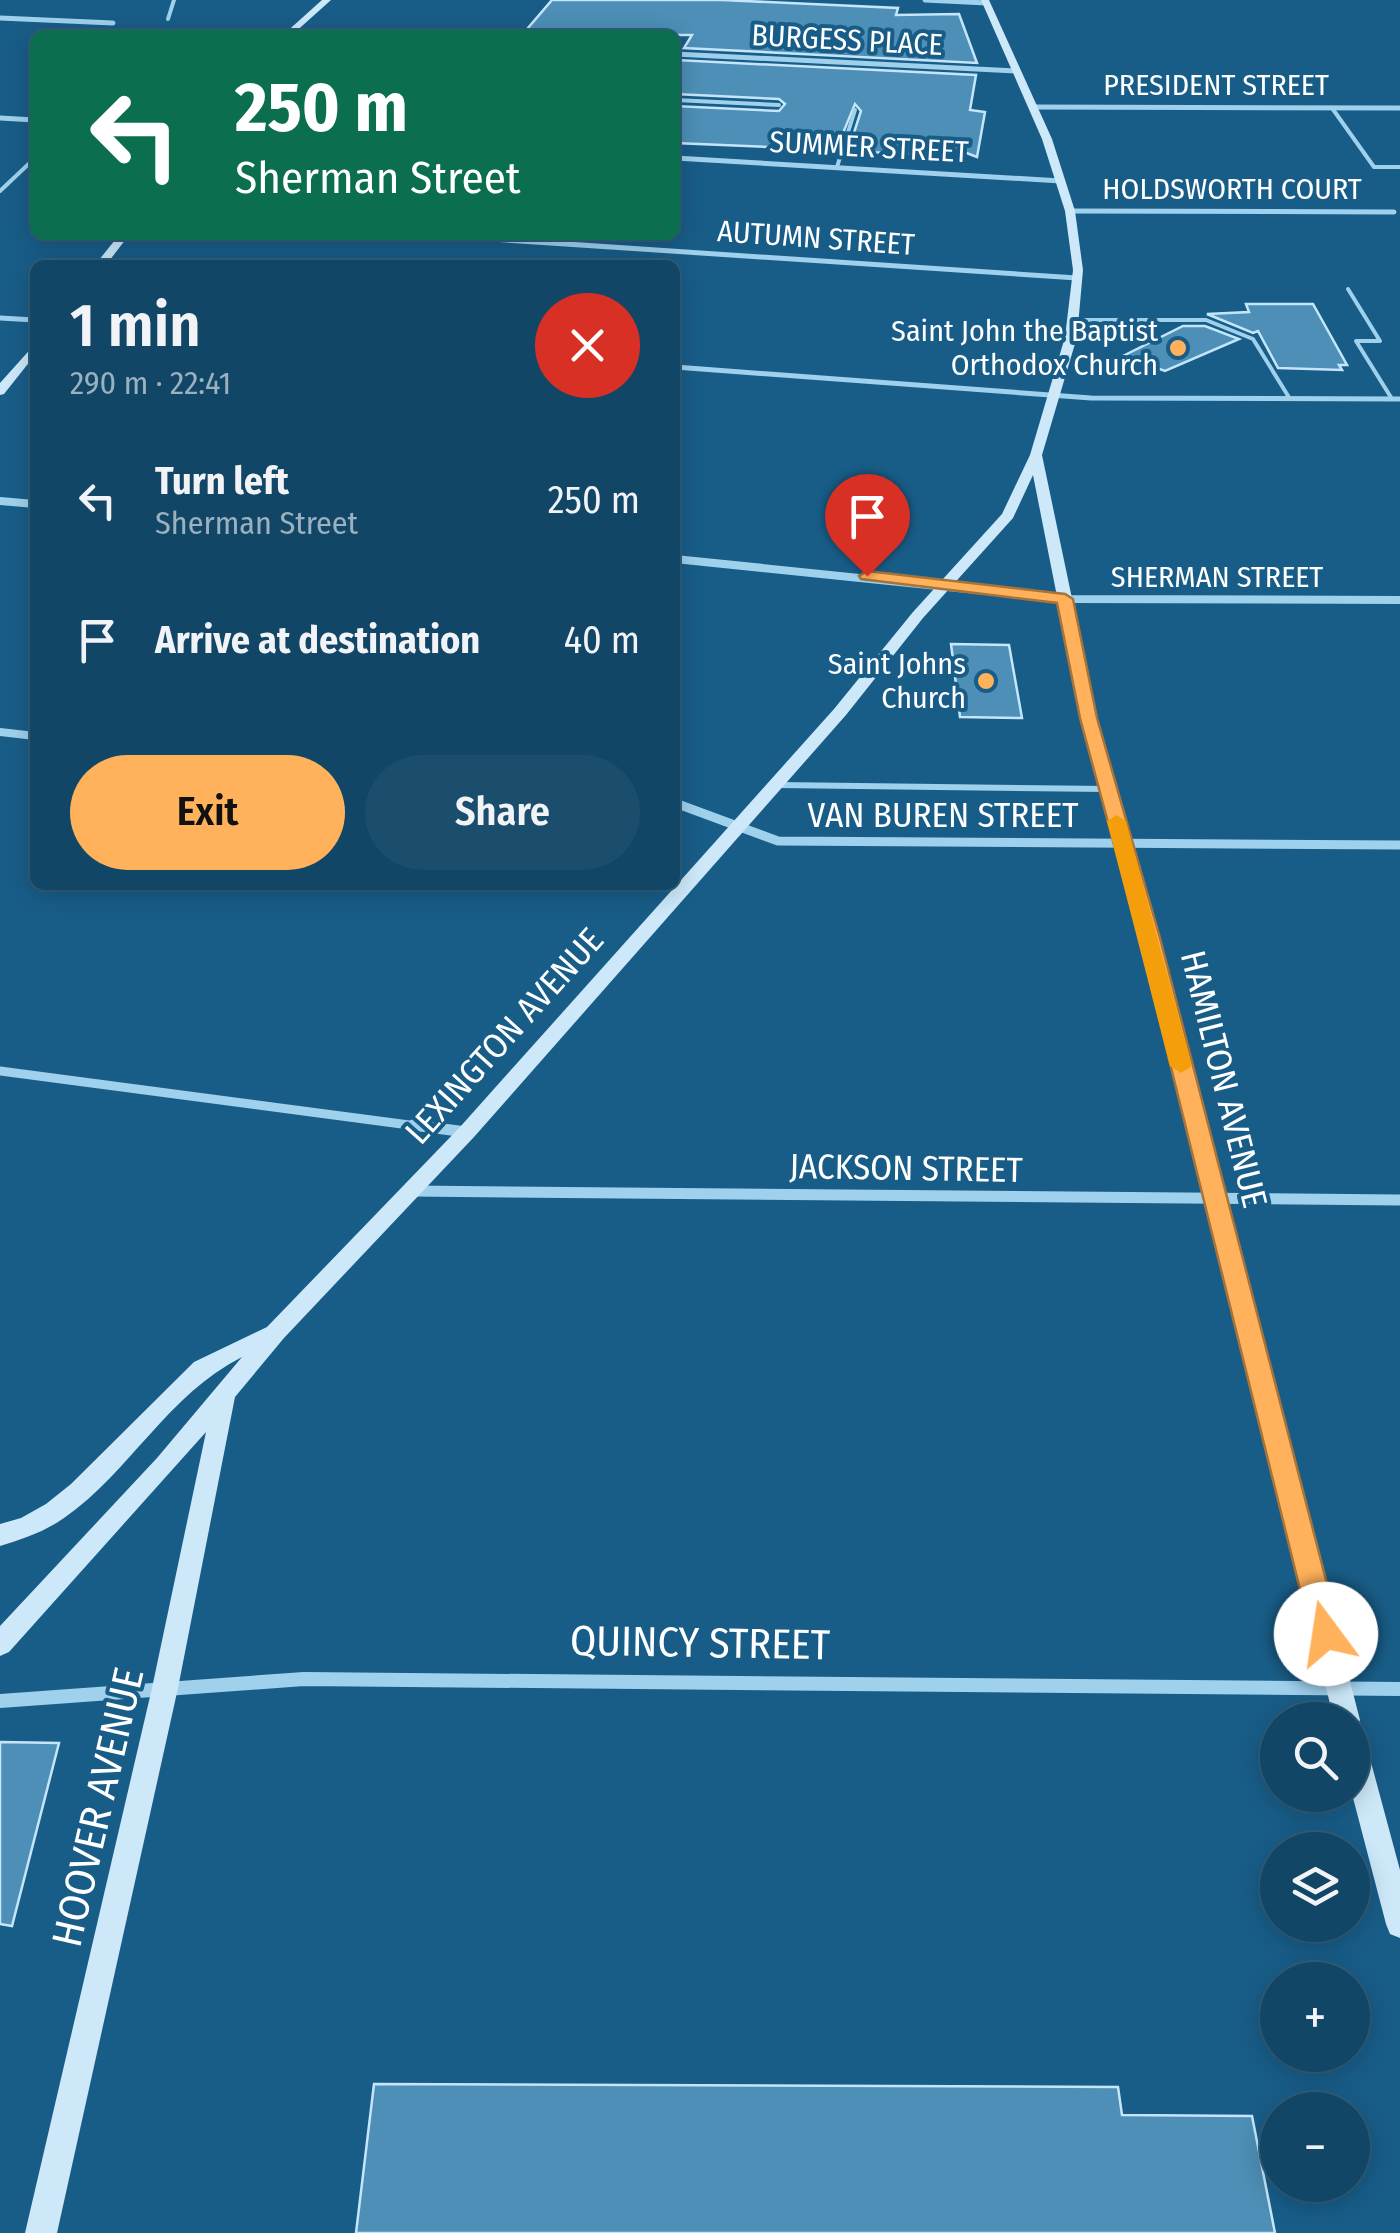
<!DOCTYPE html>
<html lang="en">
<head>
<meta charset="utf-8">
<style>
  body { margin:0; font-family:"Fira Sans Condensed",sans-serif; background:#1b4d6c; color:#f1f3f6; height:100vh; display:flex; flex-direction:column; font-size:38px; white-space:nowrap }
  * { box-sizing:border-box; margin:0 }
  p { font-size:32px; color:#9cb1bf }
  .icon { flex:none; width:55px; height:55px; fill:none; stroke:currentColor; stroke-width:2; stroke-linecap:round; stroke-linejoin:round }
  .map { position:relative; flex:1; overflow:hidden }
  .panel { position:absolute; left:30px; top:260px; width:650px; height:630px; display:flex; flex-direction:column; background:#124666; border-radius:15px; box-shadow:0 5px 25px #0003,0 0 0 2px #315e7a }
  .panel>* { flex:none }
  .guide { position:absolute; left:30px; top:30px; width:650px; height:210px; border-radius:15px; box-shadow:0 5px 25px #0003,0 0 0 2px #315e7a; background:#0b6e4f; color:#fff; overflow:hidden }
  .controls { position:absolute; left:1260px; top:1702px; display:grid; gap:20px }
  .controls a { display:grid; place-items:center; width:110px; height:110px; border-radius:50%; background:#124666; box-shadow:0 5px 25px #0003,0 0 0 2px #315e7a; font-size:50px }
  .pin { position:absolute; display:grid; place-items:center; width:85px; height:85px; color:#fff; margin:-102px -42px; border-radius:50% 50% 50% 0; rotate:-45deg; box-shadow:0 0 10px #0007 }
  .pin .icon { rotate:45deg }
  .me { position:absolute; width:110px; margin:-55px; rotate:346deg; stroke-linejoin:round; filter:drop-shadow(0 0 8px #0008) }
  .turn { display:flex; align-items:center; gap:35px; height:210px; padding:0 40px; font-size:45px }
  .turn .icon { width:130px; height:130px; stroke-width:2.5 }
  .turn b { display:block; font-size:70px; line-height:85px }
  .round { display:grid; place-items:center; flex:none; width:105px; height:105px; border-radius:52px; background:#1b4d6c }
  .overview { display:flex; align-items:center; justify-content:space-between; height:170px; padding:0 40px }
  h1 { font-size:60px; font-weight:600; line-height:75px }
  .button { display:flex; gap:20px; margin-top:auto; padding:20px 40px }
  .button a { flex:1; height:115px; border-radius:60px; background:#ffb25b; color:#111; font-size:40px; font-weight:600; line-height:115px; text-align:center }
  .button a+a { background:#1b4d6c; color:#f1f3f6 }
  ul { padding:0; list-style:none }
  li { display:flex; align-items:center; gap:30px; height:140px; padding:0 40px }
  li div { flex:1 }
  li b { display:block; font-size:38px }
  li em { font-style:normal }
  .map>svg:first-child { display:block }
  .building { fill:#4d8fb6; stroke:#c5e6fa; stroke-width:2.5 }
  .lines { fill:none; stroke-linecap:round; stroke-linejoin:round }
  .lane-far1 { stroke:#9fd1ed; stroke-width:4 }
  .lane { stroke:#9fd1ed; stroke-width:6 }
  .street-far4 { stroke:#9fd1ed; stroke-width:5 }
  .street-far3 { stroke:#9fd1ed; stroke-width:8 }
  .street-far2 { stroke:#9fd1ed; stroke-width:9 }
  .street-far1 { stroke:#9fd1ed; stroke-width:11 }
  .street { stroke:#9fd1ed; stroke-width:14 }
  .secondary { fill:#cce8f9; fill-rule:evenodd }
  .route { fill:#ffb25b; stroke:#a6743b; stroke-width:2.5 }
  .slow { fill:#f59e0b }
  .poi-dot { fill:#ffb25b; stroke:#185d88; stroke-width:4 }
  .labels { text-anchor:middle; stroke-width:8; stroke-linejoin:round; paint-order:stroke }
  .far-street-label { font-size:30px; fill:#fff; stroke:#185d88 }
  .far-poi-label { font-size:30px; fill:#fff; stroke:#185d88; text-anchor:end }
  .street-label { font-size:35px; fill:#fff; stroke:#185d88 }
  .near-street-label { font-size:42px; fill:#fff; stroke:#185d88 }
</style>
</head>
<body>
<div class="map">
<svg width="1400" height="2233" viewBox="0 0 1400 2233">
  <rect width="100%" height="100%" fill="#185d88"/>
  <g class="building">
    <path d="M552,0H723L898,8L896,15L959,14L977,63L684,48L692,35H522Z"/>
    <path d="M676,60L976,75L970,110L985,112L977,157L951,147L948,156L848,151L861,111L855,104L836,150L675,143V106L779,111L785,104L779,99L675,94Z"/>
    <path d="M1246,304H1313L1347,365H1339L1342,370L1278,368L1258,331L1253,333L1207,314L1249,312Z"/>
    <path d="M1183,326H1205L1239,339L1165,371L1123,356Z"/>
    <path d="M951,644L1009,645L1022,718L960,717Z"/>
    <path d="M0,1742L59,1743L12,1926L0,1924Z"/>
    <path d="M374,2084L1118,2087L1122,2115L1252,2116L1275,2233H356Z"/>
  </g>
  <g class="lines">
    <g class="lane-far1">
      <path d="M168,19L174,0"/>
      <path d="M121,35L153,34"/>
      <path d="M675,100L779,105"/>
      <path d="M1332,108L1374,167H1400"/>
      <path d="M837,167L855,110"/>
      <path d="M0,191L35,158"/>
      <path d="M1348,289L1380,341H1356L1392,399"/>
      <path d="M1073,320H1206L1253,339L1290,399"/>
    </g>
    <path class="lane" d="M777,785L1108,789"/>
    <g class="street-far4">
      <path d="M925,0L987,3"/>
      <path d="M0,18L113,23"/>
      <path d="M288,34L315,35"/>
      <path d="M675,54L1016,71"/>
      <path d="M1033,107L1400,108"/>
      <path d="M0,118L35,120"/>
      <path d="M675,158L1061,181"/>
      <path d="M1070,211L1394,212"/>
      <path d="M431,235L1077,278"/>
      <path d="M0,318L35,320"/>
      <path d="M675,367L1091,398L1400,399"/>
    </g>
    <g class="street-far3">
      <path d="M0,501L35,504"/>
      <path d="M675,559L1065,599L1400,600"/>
      <path d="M0,732L35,736"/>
    </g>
    <g class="street-far2">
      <path d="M675,803L778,841L1400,845"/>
      <path d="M0,1071L432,1128"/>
    </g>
    <g class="street-far1">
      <path d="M413,1125L466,1132"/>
      <path d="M411,1191L1400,1200"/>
    </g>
    <path class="street" d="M0,1701L304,1679L1400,1689"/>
    <g class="secondary">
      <path d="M322,0H331L292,35H283Z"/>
      <path d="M981,0H989L1052,139L1075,211L1083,270L1077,337L1042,455L1097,718L1158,938L1360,1720L1356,1729L1361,1731L1365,1740L1400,1870V1938L1390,1934L1386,1924L1352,1794V1720H1334L1140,938L1081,718L1033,475L1013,518L923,618L846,715L474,1137L284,1338L235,1397L178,1688L57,2233H25L152,1688L206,1432L9,1652L0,1656V1626L157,1458L242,1357C168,1394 130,1472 64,1518C44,1532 23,1539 0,1546V1524L21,1518L46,1504L71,1484L194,1362L267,1327L460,1127L834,709L913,612L1002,514L1030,455L1065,337L1073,270L1065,211L1042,139Z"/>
      <path d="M119,235H129L106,265H95Z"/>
      <path d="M35,344V355L4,394L0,395V383Z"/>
    </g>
  </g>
  <path class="route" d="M867,571L1065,594L1073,599L1097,718L1160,938L1340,1634L1336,1644L1326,1648L1315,1644L1311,1634L1139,938L1080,718L1057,603L861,579L859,576Z"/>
  <path class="slow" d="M1117,815L1126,821L1192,1066L1181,1073L1170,1066L1107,821Z"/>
  <g class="poi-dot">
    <circle cx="1178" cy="348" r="10"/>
    <circle cx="986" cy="681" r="10"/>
  </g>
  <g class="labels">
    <g class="far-street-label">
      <text transform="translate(847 40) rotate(3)" y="10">BURGESS PLACE</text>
      <text x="1216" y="95">PRESIDENT STREET</text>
      <text transform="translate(869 147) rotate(3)" y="10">SUMMER STREET</text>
      <text x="1232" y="199">HOLDSWORTH COURT</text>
      <text transform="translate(816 238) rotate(4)" y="10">AUTUMN STREET</text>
      <text x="1217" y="587">SHERMAN STREET</text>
    </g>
    <g class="far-poi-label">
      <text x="1158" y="341">Saint John the Baptist<tspan x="1158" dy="34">Orthodox Church</tspan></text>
      <text x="966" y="674">Saint Johns<tspan x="966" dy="34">Church</tspan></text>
    </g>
    <g class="street-label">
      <text x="943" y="827">VAN BUREN STREET</text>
      <text transform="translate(504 1036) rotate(-48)" y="12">LEXINGTON AVENUE</text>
      <text transform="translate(1224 1079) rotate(76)" y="12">HAMILTON AVENUE</text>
      <text transform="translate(906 1168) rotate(1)" y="12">JACKSON STREET</text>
    </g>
    <g class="near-street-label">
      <text transform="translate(700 1642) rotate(1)" y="15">QUINCY STREET</text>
      <text transform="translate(97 1807) rotate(-77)" y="15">HOOVER AVENUE</text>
    </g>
  </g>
</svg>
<div class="controls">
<a><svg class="icon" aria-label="search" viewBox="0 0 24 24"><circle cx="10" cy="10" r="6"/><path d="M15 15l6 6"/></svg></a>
<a><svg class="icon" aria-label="layers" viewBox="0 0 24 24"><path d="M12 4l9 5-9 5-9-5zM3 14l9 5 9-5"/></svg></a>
<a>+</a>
<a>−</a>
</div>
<div class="pin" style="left:867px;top:576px;background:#d93025"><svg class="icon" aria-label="arrive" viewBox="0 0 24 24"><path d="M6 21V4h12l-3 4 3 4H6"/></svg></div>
<svg class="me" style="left:1326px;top:1634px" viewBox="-20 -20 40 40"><circle r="19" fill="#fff"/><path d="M0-13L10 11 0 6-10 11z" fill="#ffb25b"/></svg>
<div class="guide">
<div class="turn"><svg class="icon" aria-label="left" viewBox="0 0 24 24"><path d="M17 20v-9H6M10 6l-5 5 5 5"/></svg><div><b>250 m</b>Sherman Street</div></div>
</div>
<section class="panel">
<div class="overview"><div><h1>1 min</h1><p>290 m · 22:41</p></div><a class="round" style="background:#d93025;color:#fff"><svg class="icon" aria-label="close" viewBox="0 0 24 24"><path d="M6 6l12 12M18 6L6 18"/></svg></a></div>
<ul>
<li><svg class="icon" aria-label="left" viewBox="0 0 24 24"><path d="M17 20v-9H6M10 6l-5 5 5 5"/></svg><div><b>Turn left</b><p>Sherman Street</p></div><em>250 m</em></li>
<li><svg class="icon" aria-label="arrive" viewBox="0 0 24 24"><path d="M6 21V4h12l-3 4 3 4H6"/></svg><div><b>Arrive at destination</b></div><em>40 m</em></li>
</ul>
<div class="button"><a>Exit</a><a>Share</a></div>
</section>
</div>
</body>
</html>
